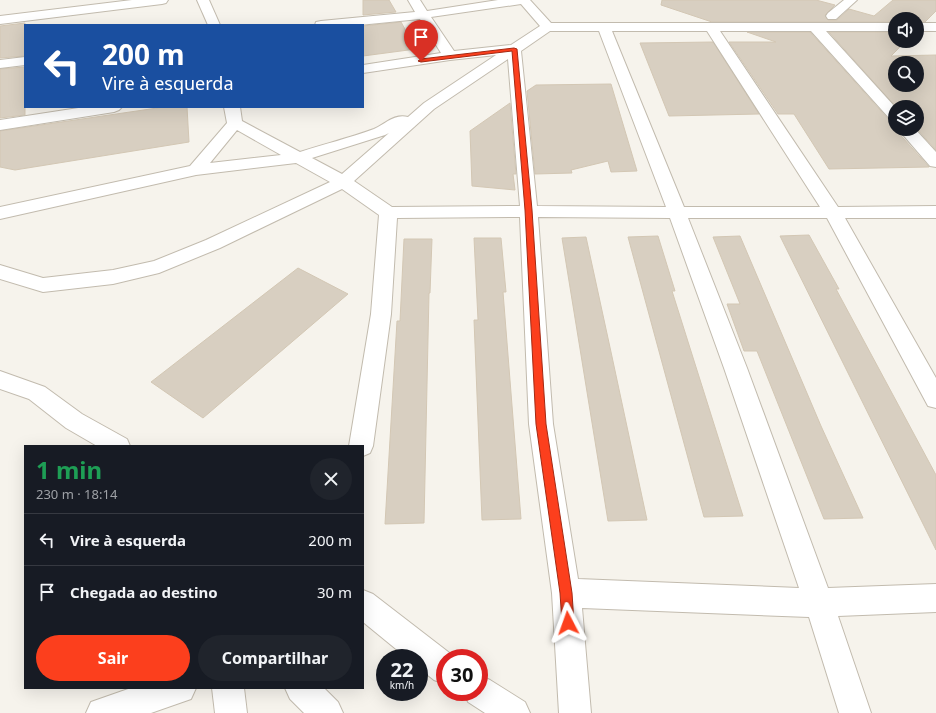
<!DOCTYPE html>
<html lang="pt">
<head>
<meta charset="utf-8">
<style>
  body { margin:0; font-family:"Noto Sans",sans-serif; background:#20242c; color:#f1f3f6; height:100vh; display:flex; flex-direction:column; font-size:15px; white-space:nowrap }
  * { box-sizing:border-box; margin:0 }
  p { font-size:13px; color:#9ea1a6 }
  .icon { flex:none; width:22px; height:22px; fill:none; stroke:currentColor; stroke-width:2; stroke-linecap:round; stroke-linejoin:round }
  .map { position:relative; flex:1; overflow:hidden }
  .panel { position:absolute; left:24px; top:445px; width:340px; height:244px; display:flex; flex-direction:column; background:#171b24; border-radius:0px; box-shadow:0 4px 16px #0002 }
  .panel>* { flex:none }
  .top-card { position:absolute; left:24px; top:24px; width:340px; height:84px; border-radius:0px; box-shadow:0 4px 16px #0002; background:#1a4fa0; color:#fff; overflow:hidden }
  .fabs { position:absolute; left:888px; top:12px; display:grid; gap:8px }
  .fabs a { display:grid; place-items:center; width:36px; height:36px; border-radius:50%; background:#171b24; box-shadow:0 4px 16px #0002; font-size:20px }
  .speed { position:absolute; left:376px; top:649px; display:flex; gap:8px; font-size:20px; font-weight:700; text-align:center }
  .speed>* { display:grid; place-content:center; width:52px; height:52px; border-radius:50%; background:#171b24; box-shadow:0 4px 16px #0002; line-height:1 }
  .speed small { font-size:10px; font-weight:400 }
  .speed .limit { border:6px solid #d22; background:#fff; color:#111 }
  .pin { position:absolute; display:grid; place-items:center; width:34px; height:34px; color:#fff; margin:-41px -17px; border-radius:50% 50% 50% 0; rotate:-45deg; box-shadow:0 0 4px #0007 }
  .pin .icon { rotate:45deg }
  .me { position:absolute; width:44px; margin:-22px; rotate:356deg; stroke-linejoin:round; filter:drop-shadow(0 0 3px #0008) }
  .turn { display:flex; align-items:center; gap:14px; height:84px; padding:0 12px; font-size:18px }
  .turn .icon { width:52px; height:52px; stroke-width:2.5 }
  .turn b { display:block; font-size:28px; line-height:34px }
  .round { display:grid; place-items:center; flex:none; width:42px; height:42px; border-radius:21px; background:#20242c }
  .summary { display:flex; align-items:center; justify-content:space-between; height:68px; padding:0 12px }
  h1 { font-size:24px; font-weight:700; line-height:30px; color:#1e9e55 }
  .primary-button { display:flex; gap:8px; margin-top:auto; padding:8px 12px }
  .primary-button a { flex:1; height:46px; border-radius:24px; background:#fc3f1d; color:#fff; font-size:16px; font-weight:700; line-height:46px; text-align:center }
  .primary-button a+a { background:#20242c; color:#f1f3f6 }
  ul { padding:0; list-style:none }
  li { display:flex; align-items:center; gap:12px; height:52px; padding:0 12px; border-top:1px solid #363941 }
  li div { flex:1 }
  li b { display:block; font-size:15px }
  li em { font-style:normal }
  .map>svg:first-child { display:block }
  .building { fill:#d8cfc1; stroke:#d3c7b4; fill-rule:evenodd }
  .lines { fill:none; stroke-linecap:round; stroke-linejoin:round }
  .minor-casing { stroke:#c2bbae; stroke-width:2 }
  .minor { fill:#fff; fill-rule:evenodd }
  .route { fill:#fc3f1d; stroke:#a42913 }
</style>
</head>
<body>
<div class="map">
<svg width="936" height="713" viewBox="0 0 936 713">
  <rect width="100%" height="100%" fill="#f6f3ec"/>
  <g class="building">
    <path d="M363,0H389L396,12L363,15Z"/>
    <path d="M662,0H816L835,5L825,15L828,20H837L849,9L874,16L893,0H936V11L925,22H917V19H895V22H712L661,5Z"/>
    <path d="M401,22L416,49L363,56V26Z"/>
    <path d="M25,23V56L0,58V26Z"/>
    <path d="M747,32H810L889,120L895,122V129L929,167L829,169L794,114H778L729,42H776Z"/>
    <path d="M829,32H895V41H906L891,56L936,55V150L917,129V107H896ZM895,63H917V85H895Z"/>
    <path d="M713,42L759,114L669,116L640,43Z"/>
    <path d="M25,67V115L0,118V69Z"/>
    <path d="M611,84L637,171L611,172L608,161L571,170L572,173L535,174L527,91L536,85Z"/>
    <path d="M510,103L516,174H513L515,190L472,186L470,131Z"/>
    <path d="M164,107H187L189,142L15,170L0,167V131Z"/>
    <path d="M809,235L839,289H836L936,475V550L780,236Z"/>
    <path d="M658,236L675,291H672L743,516L704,517L628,237Z"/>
    <path d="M740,236L821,426L863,518L824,519L757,351H744L727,304H740L713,237Z"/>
    <path d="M586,237L611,352L647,520L608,521L562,238Z"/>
    <path d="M474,238H501L506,292H503L521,519L482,520L474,320H478Z"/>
    <path d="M404,239H432L430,293H429L424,523L385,524L397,321H400Z"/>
    <path d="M298,268L348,294L203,418L151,382Z"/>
  </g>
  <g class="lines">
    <defs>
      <g id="minor">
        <path d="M132,0H168L166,3L162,4L0,24V16Z"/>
        <path d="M197,0H209L220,25H208Z"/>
        <path d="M408,0H420L427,11L498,0H530L551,23H895V31H826L895,107V121L890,119L811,31H720L838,207L936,206V218H845L936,378V408L928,406L827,218H688L747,368L828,588L936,584V612L838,616L871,713H839L809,617L582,608L591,713H559L552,593L529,424L520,217L397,218L391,314L373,446L370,453L363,456V446H349L371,314L379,215L342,189L220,248L159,273L113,284L43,292L0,279V265L43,278L113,270L154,261L206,240L330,182L296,163L196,175L0,219V207L190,166L227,123L224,107H240L242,121L300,152C324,144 350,138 374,129C385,124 395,113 408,117L424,103L496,55L450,60L363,73V65L441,53L420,19L359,25H315L316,22L321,21L415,12ZM521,4L540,26L511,45L454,51L431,17ZM550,31H599L666,207L537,206L521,51ZM612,31H707L820,207H684ZM508,59L520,206L392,207L354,181L434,109ZM237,130L281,155L210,163ZM389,133L342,174L312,158L385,135ZM538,217L670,218L724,368L799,588L578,579L553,424Z"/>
        <path d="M844,0H857L836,19H828L826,16L828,13Z"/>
        <rect x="917" y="23" width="19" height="8"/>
        <path d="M25,57V65L0,68V60Z"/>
        <path d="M85,107H122L119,110L114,112L0,130V120Z"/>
        <path d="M898,129H915L936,152V167L930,166Z"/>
        <path d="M0,371L45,387L82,414L127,439L130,446H97L66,428L29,399L0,389Z"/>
        <path d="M363,590L373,594L456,658H445V684L434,680L419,668V658H407L363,622Z"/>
        <path d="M479,675L490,680L525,702L530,713H485L468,702L464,692H479Z"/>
        <path d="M131,688H196L191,699L151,713H86L91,702Z"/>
        <path d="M212,688H244L247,713H215Z"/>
        <path d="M285,688H324L338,702L343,713H304L290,699Z"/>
      </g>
    </defs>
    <use href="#minor" class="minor-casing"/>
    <use href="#minor" class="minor"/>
  </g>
  <path class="route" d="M514,48L517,49L532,210L546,424L572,593L574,623L572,627L568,629L564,627L562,623L560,593L536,424L525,210L512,51L421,62L418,61L421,59Z"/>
</svg>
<div class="fabs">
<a><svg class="icon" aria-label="sound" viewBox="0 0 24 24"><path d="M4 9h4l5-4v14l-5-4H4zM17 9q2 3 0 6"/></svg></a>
<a><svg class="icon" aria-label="search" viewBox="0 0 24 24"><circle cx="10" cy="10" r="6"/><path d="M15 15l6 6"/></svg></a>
<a><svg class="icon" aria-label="layers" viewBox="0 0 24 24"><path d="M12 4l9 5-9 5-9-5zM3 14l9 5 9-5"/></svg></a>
</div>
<div class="speed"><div>22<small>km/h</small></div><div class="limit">30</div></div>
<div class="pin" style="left:421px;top:61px;background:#d93025"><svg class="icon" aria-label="arrive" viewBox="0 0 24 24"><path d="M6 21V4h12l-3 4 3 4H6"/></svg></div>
<svg class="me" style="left:568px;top:623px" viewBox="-20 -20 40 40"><path d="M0-17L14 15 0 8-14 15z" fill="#fc3f1d" stroke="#fff" stroke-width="4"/></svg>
<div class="top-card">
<div class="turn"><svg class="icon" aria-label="left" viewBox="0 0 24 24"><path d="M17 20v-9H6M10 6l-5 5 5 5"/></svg><div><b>200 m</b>Vire à esquerda</div></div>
</div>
<section class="panel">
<div class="summary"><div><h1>1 min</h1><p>230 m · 18:14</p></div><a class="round"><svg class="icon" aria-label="close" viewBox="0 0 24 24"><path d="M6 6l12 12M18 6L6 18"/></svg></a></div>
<ul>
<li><svg class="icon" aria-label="left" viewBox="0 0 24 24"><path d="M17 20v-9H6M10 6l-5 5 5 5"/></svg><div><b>Vire à esquerda</b></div><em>200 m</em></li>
<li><svg class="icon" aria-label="arrive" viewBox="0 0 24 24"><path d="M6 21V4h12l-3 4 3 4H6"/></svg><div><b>Chegada ao destino</b></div><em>30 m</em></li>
</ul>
<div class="primary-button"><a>Sair</a><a>Compartilhar</a></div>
</section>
</div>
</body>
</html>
